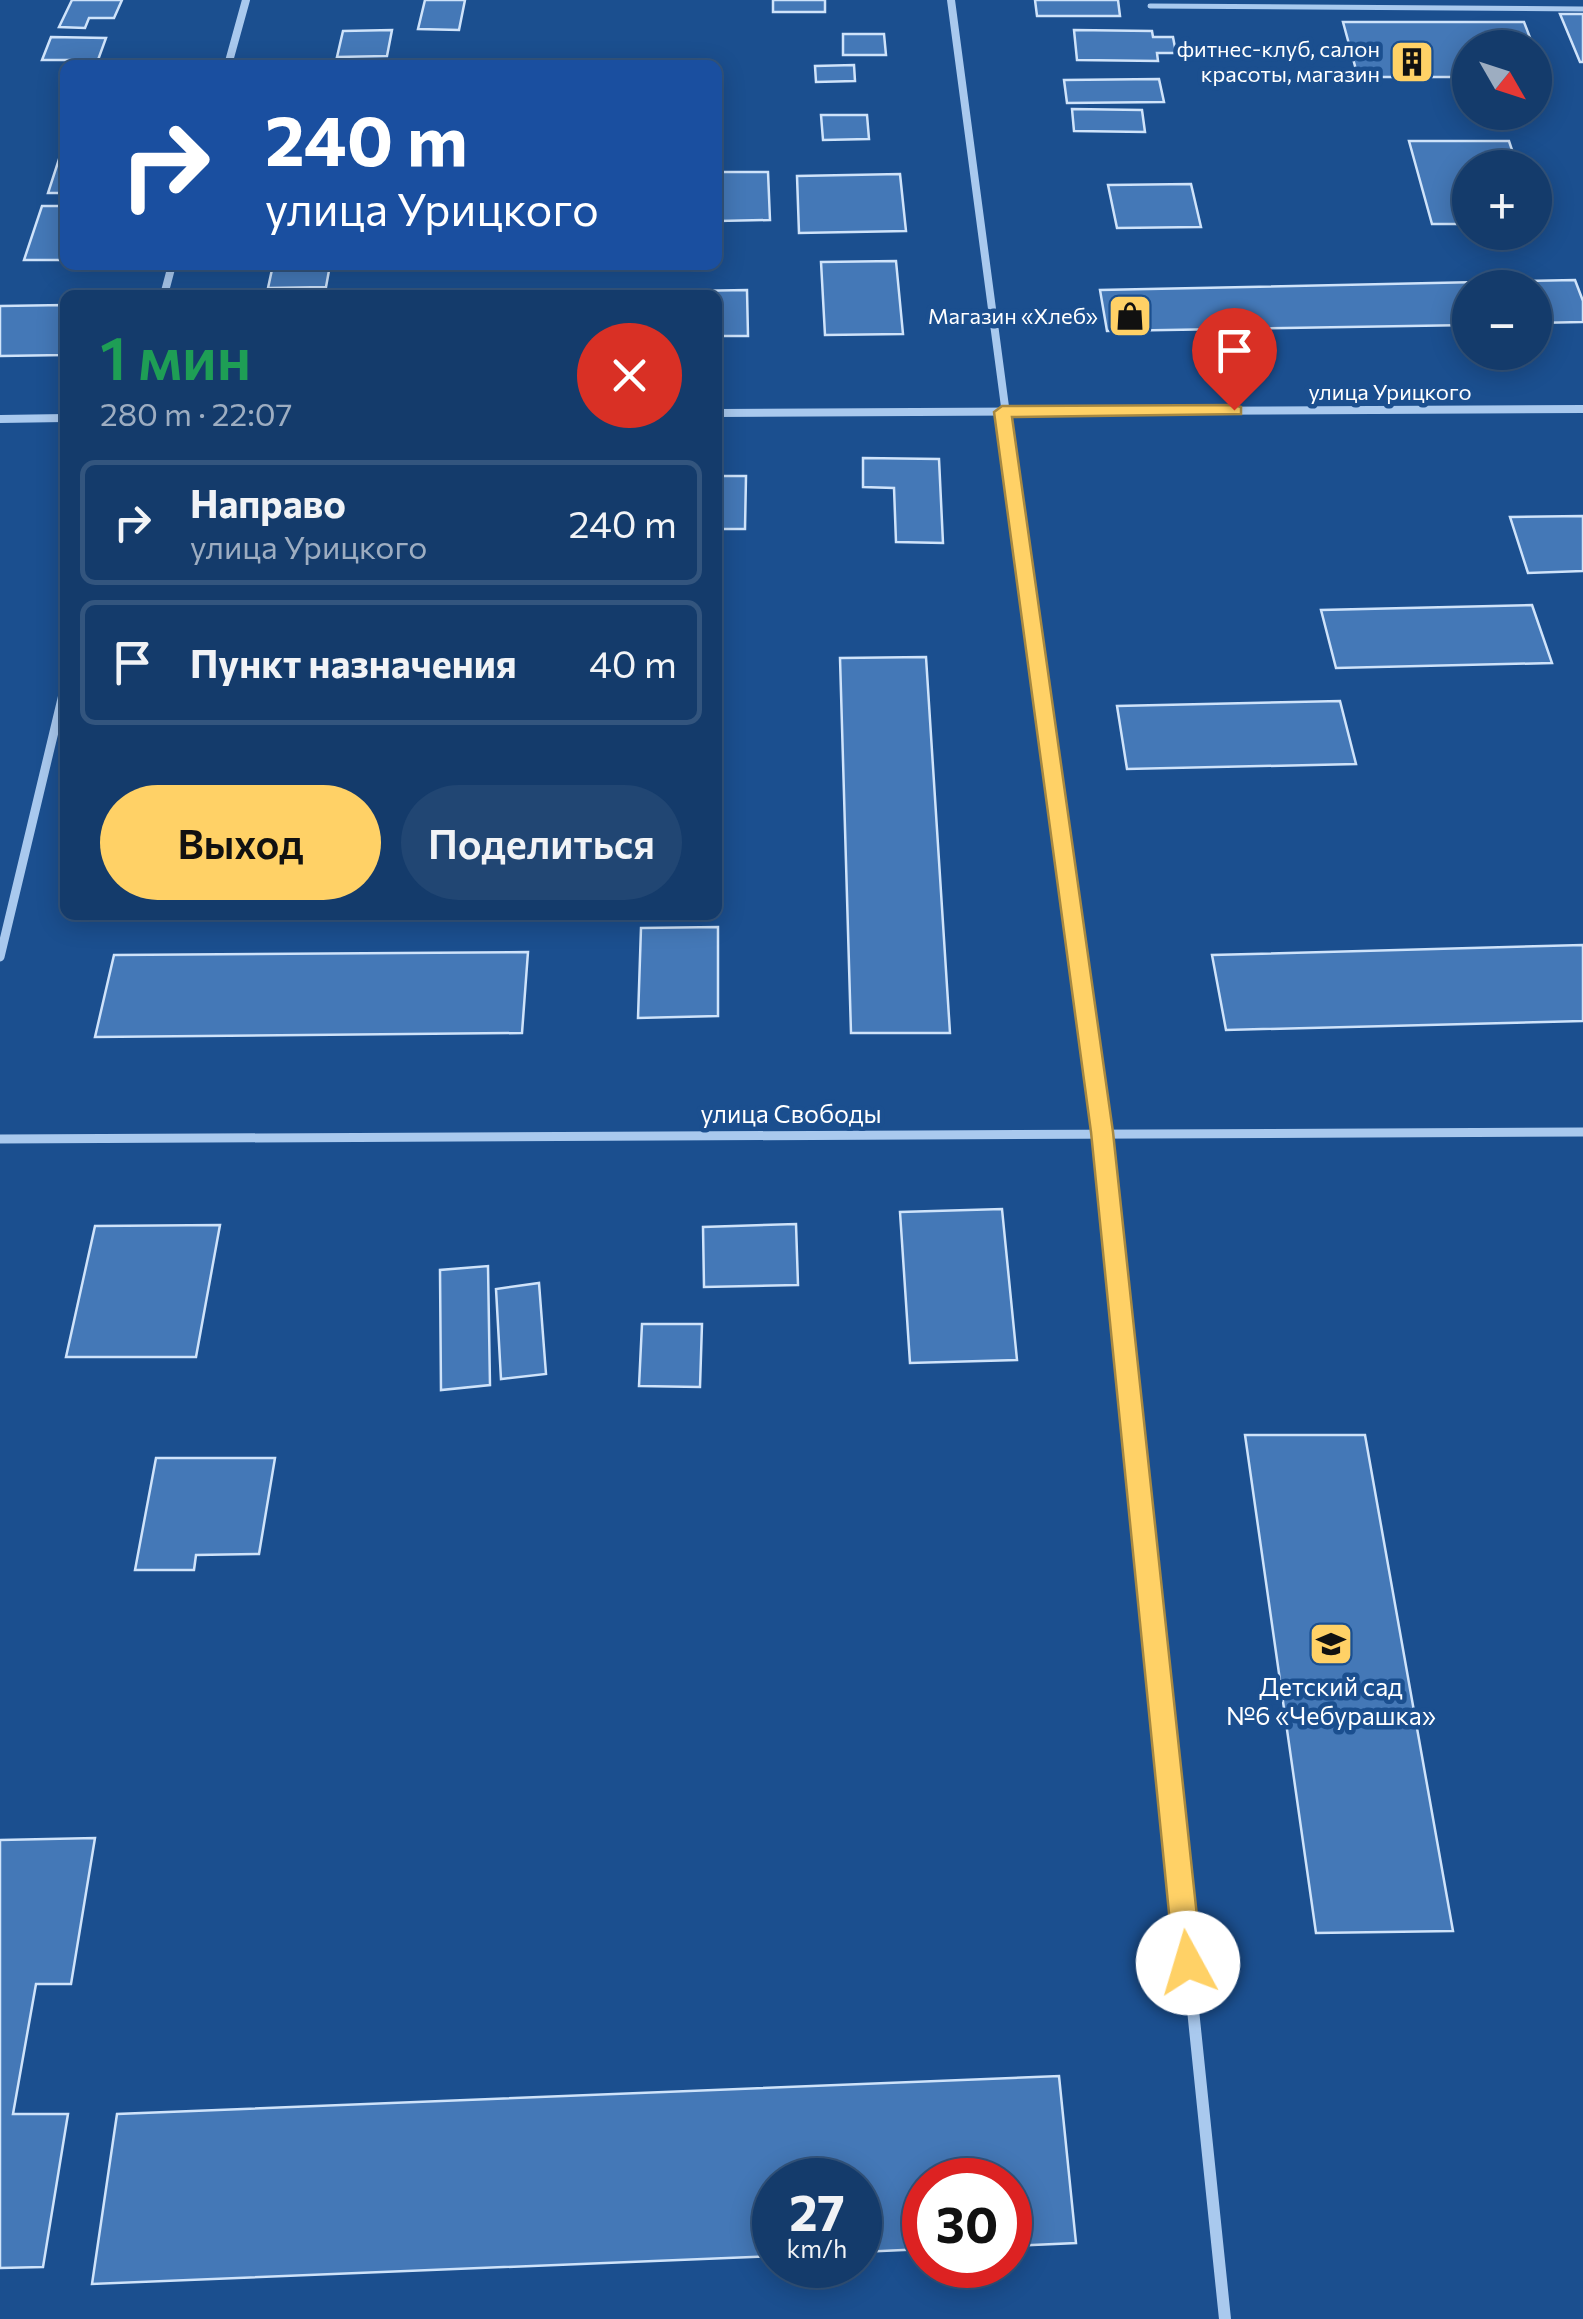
<!DOCTYPE html>
<html lang="ru">
<head>
<meta charset="utf-8">
<style>
  body { margin:0; font-family:Commissioner,sans-serif; background:#214673; color:#f1f3f6; height:100vh; display:flex; flex-direction:column; font-size:38px; white-space:nowrap }
  * { box-sizing:border-box; margin:0 }
  p { font-size:32px; color:#9dadc1 }
  .icon { flex:none; width:55px; height:55px; fill:none; stroke:currentColor; stroke-width:2; stroke-linecap:round; stroke-linejoin:round }
  .map { position:relative; flex:1; overflow:hidden }
  .drawer { position:absolute; left:60px; top:290px; width:662px; height:630px; display:flex; flex-direction:column; background:#143b6b; border-radius:15px; box-shadow:0 5px 25px #0003,0 0 0 2px #33557e }
  .drawer>* { flex:none }
  .banner { position:absolute; left:60px; top:60px; width:662px; height:210px; border-radius:15px; box-shadow:0 5px 25px #0003,0 0 0 2px #33557e; background:#1a4fa0; color:#fff; overflow:hidden }
  .needle { width:65px; rotate:129deg }
  .buttons { position:absolute; left:1452px; top:30px; display:grid; gap:20px }
  .buttons a { display:grid; place-items:center; width:100px; height:100px; border-radius:50%; background:#143b6b; box-shadow:0 5px 25px #0003,0 0 0 2px #33557e; font-size:50px }
  .speed { position:absolute; left:752px; top:2158px; display:flex; gap:20px; font-size:50px; font-weight:700; text-align:center }
  .speed>* { display:grid; place-content:center; width:130px; height:130px; border-radius:50%; background:#143b6b; box-shadow:0 5px 25px #0003,0 0 0 2px #33557e; line-height:1 }
  .speed small { font-size:25px; font-weight:400 }
  .speed .limit { border:15px solid #d22; background:#fff; color:#111 }
  .pin { position:absolute; display:grid; place-items:center; width:85px; height:85px; color:#fff; margin:-102px -42px; border-radius:50% 50% 50% 0; rotate:-45deg; box-shadow:0 0 10px #0007 }
  .pin .icon { rotate:45deg }
  .me { position:absolute; width:110px; margin:-55px; rotate:354deg; stroke-linejoin:round; filter:drop-shadow(0 0 8px #0008) }
  .turn { display:flex; align-items:center; gap:35px; height:210px; padding:0 40px; font-size:45px }
  .turn .icon { width:130px; height:130px; stroke-width:2.5 }
  .turn b { display:block; font-size:70px; line-height:85px }
  .round { display:grid; place-items:center; flex:none; width:105px; height:105px; border-radius:52px; background:#214673 }
  .head { display:flex; align-items:center; justify-content:space-between; height:170px; padding:0 40px }
  h1 { font-size:60px; font-weight:600; line-height:75px; color:#1e9e55 }
  .primary-button { display:flex; gap:20px; margin-top:auto; padding:20px 40px }
  .primary-button a { flex:1; height:115px; border-radius:60px; background:#ffd166; color:#111; font-size:40px; font-weight:600; line-height:115px; text-align:center }
  .primary-button a+a { background:#214673; color:#f1f3f6 }
  ul { padding:0; list-style:none }
  li { display:flex; align-items:center; gap:30px; height:125px; margin:0 20px 15px; padding:0 20px; border:5px solid #33557e; border-radius:15px }
  li div { flex:1 }
  li b { display:block; font-size:38px }
  li em { font-style:normal }
  .map>svg:first-child { display:block }
  .building { fill:#4478b7; stroke:#cfe3fa; stroke-width:2.5 }
  .lines { fill:none; stroke-linecap:round; stroke-linejoin:round }
  .service { stroke:#a9c9ee; stroke-width:5 }
  .minor-far2 { stroke:#a9c9ee; stroke-width:8 }
  .minor-far1 { stroke:#a9c9ee; stroke-width:9 }
  .minor { stroke:#a9c9ee; stroke-width:12 }
  .route { fill:#ffd166; stroke:#a68842; stroke-width:2.5 }
  .labels { text-anchor:middle; stroke-width:9; stroke-linejoin:round; paint-order:stroke }
  .far-poi-label { font-size:22px; fill:#fff; stroke:#1b4f8f; text-anchor:end }
  .far-street-label { font-size:22px; fill:#fff; stroke:#1b4f8f }
  .street-label { font-size:25px; fill:#fff; stroke:#1b4f8f }
  .poi-label { font-size:25px; fill:#fff; stroke:#1b4f8f }
</style>
</head>
<body>
<div class="map">
<svg width="1583" height="2319" viewBox="0 0 1583 2319">
  <rect width="100%" height="100%" fill="#1b4f8f"/>
  <g class="building">
    <path d="M72,0H122L114,18H89L85,28L59,27Z"/>
    <path d="M425,0H465L459,30L418,29Z"/>
    <rect x="773" y="0" width="52" height="12"/>
    <path d="M1035,0H1118L1120,16H1037Z"/>
    <path d="M1560,14H1583V62H1580Z"/>
    <path d="M1343,22H1524L1534,48H1470V77H1358Z"/>
    <path d="M392,30L387,56L337,57L343,31Z"/>
    <path d="M1074,30L1152,31L1153,37H1173L1176,53H1157L1158,61L1077,60Z"/>
    <path d="M843,34H884L886,55H843Z"/>
    <path d="M51,37L106,38L98,60H42Z"/>
    <path d="M854,65L855,81L816,82L815,66Z"/>
    <path d="M1159,79L1164,102L1067,103L1064,80Z"/>
    <path d="M1072,109L1142,110L1145,132L1074,131Z"/>
    <path d="M821,115H867L869,139L823,140Z"/>
    <path d="M1409,141H1509L1518,168H1470V224H1432Z"/>
    <path d="M59,159H65V193H48Z"/>
    <path d="M718,172H768L770,220L718,221Z"/>
    <path d="M900,174L906,231L799,233L797,176Z"/>
    <path d="M1191,184L1201,227L1117,228L1108,185Z"/>
    <path d="M42,206H65V260H24Z"/>
    <path d="M896,261L903,334L825,335L821,262Z"/>
    <path d="M273,265H330L326,287L268,288Z"/>
    <path d="M1575,280L1583,301V322L1535,323V288H1470V325L1107,331L1100,290Z"/>
    <path d="M747,290L748,336H718V295H455Z"/>
    <path d="M65,305V355L0,356V306Z"/>
    <path d="M863,458L939,459L943,543L896,542L894,488L863,487Z"/>
    <path d="M718,476H746L745,529H718Z"/>
    <path d="M1583,516V571L1528,573L1510,517Z"/>
    <path d="M1532,605L1552,663L1336,668L1321,610Z"/>
    <path d="M926,657L950,1033H851L840,658Z"/>
    <path d="M1340,701L1356,764L1127,769L1117,706Z"/>
    <path d="M718,927V1016L638,1018L641,928Z"/>
    <path d="M1583,945V1021L1226,1030L1212,955Z"/>
    <path d="M528,952L522,1033L95,1037L114,955Z"/>
    <path d="M1002,1209L1017,1360L910,1363L900,1212Z"/>
    <path d="M796,1224L798,1285L704,1287L703,1227Z"/>
    <path d="M220,1225L196,1357H66L95,1226Z"/>
    <path d="M488,1266L490,1385L441,1390L440,1270Z"/>
    <path d="M539,1283L546,1374L501,1379L496,1289Z"/>
    <path d="M642,1324H702L700,1387L639,1386Z"/>
    <path d="M1245,1435H1365L1453,1931L1316,1933Z"/>
    <path d="M156,1458H275L259,1554L196,1555L194,1570H135Z"/>
    <path d="M95,1838L71,1984H36L13,2114H68L43,2267L0,2268V1840Z"/>
    <path d="M1059,2076L1076,2243L1010,2246V2180H925V2249L860,2252V2180H775V2256L92,2284L117,2114Z"/>
  </g>
  <g class="lines">
    <path class="service" d="M1150,6L1583,9"/>
    <g class="minor-far2">
      <path d="M951,0L1028,580"/>
      <path d="M228,65L246,0"/>
      <path d="M164,295L172,265"/>
      <path d="M718,413L1583,409"/>
      <path d="M0,419L65,418"/>
    </g>
    <g class="minor-far1">
      <path d="M1028,578L1102,1132L1123,1335"/>
      <path d="M0,957L65,686"/>
      <path d="M0,1139L1583,1132"/>
    </g>
    <path class="minor" d="M1123,1333L1225,2319"/>
  </g>
  <path class="route" d="M1234,405L1241,407V414L1012,417L1113,1132L1202,1963L1198,1973L1188,1977L1178,1973L1174,1963L1091,1132L994,412L1002,406Z"/>
  <defs>
    <symbol id="building-square" viewBox="-11 -11 22 22"><rect x="-9" y="-9" width="18" height="18" rx="4" fill="#ffd166" stroke="#1b4f8f"/><path d="M-4-6H4V6H1V3H-1V6H-4ZM-2.5-4.3h1.7v1.8h-1.7ZM.8-4.3h1.7v1.8H.8ZM-2.5-1h1.7V.8h-1.7ZM.8-1h1.7V.8H.8Z" fill="#111"/></symbol>
    <symbol id="shop-square" viewBox="-11 -11 22 22"><rect x="-9" y="-9" width="18" height="18" rx="4" fill="#ffd166" stroke="#1b4f8f"/><path d="M-5-2.5h2.3a2.7 3.5 0 0 1 5.4 0H5L5.5 6h-11ZM-1.5-2.5h3a1.5 2.3 0 0 0-3 0Z" fill="#111"/></symbol>
    <symbol id="school-square" viewBox="-11 -11 22 22"><rect x="-9" y="-9" width="18" height="18" rx="4" fill="#ffd166" stroke="#1b4f8f"/><path d="M0-5L7-2L0 1L-7-2ZM-4 1L0 2.5L4 1V4Q0 6-4 4Z" fill="#111"/></symbol>
  </defs>
  <g fill-rule="evenodd">
    <use href="#building-square" x="1387" y="37" width="50" height="50"/>
    <use href="#shop-square" x="1105" y="291" width="50" height="50"/>
    <use href="#school-square" x="1306" y="1619" width="50" height="50"/>
  </g>
  <g class="labels">
    <g class="far-poi-label">
      <text x="1380" y="57">фитнес-клуб, салон<tspan x="1380" dy="25">красоты, магазин</tspan></text>
      <text x="1098" y="324">Магазин «Хлеб»</text>
    </g>
    <g class="far-street-label">
      <text x="1390" y="400">улица Урицкого</text>
    </g>
    <g class="street-label">
      <text x="791" y="1123">улица Свободы</text>
    </g>
    <g class="poi-label">
      <text x="1331" y="1696">Детский сад<tspan x="1331" dy="29">№6 «Чебурашка»</tspan></text>
    </g>
  </g>
</svg>
<div class="buttons">
<a><svg class="needle" viewBox="-14 -14 28 28"><path d="M0-13l5 13h-10z" fill="#e53935"/><path d="M0 13l5-13h-10z" fill="#9dadc1"/></svg></a>
<a>+</a>
<a>−</a>
</div>
<div class="speed"><div>27<small>km/h</small></div><div class="limit">30</div></div>
<div class="pin" style="left:1234px;top:410px;background:#d93025"><svg class="icon" aria-label="arrive" viewBox="0 0 24 24"><path d="M6 21V4h12l-3 4 3 4H6"/></svg></div>
<svg class="me" style="left:1188px;top:1963px" viewBox="-20 -20 40 40"><circle r="19" fill="#fff"/><path d="M0-13L10 11 0 6-10 11z" fill="#ffd166"/></svg>
<div class="banner">
<div class="turn"><svg class="icon" aria-label="right" viewBox="0 0 24 24"><path d="M7 20v-9h11M14 6l5 5-5 5"/></svg><div><b>240 m</b>улица Урицкого</div></div>
</div>
<section class="drawer">
<div class="head"><div><h1>1 мин</h1><p>280 m · 22:07</p></div><a class="round" style="background:#d93025;color:#fff"><svg class="icon" aria-label="close" viewBox="0 0 24 24"><path d="M6 6l12 12M18 6L6 18"/></svg></a></div>
<ul>
<li><svg class="icon" aria-label="right" viewBox="0 0 24 24"><path d="M7 20v-9h11M14 6l5 5-5 5"/></svg><div><b>Направо</b><p>улица Урицкого</p></div><em>240 m</em></li>
<li><svg class="icon" aria-label="arrive" viewBox="0 0 24 24"><path d="M6 21V4h12l-3 4 3 4H6"/></svg><div><b>Пункт назначения</b></div><em>40 m</em></li>
</ul>
<div class="primary-button"><a>Выход</a><a>Поделиться</a></div>
</section>
</div>
</body>
</html>
